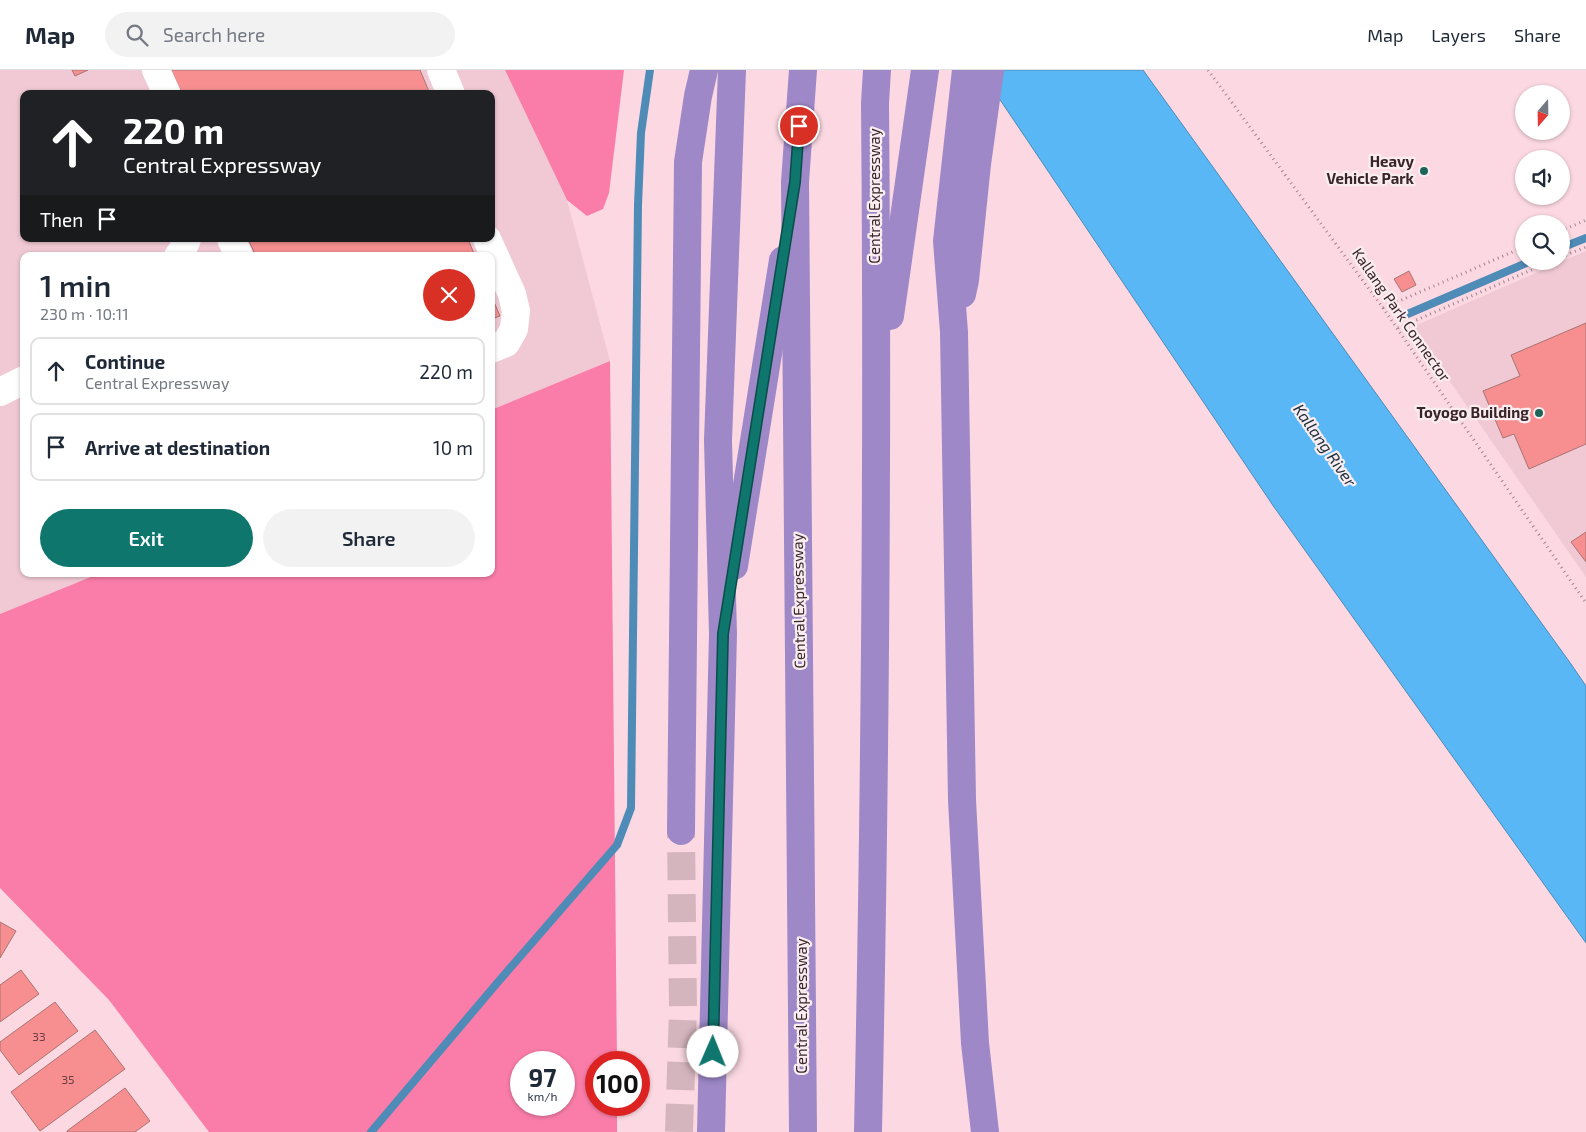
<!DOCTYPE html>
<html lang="en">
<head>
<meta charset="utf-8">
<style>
  body { margin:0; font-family:"Exo 2",sans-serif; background:#f2f2f3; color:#1f2937; height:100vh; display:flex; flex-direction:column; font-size:19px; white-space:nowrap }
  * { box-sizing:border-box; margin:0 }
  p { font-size:16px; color:#747a83 }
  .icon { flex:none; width:28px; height:28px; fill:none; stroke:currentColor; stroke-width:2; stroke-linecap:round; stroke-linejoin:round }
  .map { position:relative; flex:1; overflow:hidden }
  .drawer { position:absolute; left:20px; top:182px; width:475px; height:325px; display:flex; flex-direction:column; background:#fff; border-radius:10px; box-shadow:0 1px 4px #0004 }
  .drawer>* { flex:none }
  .banner { position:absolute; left:20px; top:20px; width:475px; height:152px; border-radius:10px; box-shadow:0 1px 4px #0004; background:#202124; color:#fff; overflow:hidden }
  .needle { width:32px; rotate:200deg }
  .controls { position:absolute; left:1515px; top:15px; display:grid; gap:10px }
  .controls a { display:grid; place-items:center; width:55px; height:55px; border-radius:50%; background:#fff; box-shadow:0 1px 4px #0004; font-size:25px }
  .speed { position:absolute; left:510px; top:981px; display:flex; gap:10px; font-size:25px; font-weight:700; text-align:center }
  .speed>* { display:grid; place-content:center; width:65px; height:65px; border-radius:50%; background:#fff; box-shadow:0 1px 4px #0004; line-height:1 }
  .speed small { font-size:12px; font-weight:400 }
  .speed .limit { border:8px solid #d22; background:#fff; color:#111 }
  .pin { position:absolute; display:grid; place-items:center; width:42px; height:42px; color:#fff; margin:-21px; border:2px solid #fff; border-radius:50%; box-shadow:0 1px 5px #0007 }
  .me { position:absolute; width:55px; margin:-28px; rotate:1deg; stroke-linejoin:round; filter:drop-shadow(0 0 4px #0008) }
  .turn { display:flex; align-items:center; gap:18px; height:105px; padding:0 20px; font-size:22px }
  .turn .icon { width:65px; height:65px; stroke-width:2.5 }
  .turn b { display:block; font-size:35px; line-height:42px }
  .then { display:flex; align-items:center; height:48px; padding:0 20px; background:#0003; gap:10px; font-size:19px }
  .round { display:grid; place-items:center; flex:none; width:52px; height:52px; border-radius:26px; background:#f2f2f3 }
  .summary { display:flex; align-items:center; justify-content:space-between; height:85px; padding:0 20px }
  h1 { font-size:30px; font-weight:600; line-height:38px }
  .primary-button { display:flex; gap:10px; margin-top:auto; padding:10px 20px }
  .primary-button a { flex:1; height:58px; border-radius:30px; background:#0f766e; color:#fff; font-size:20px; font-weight:600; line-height:58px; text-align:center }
  .primary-button a+a { background:#f2f2f3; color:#1f2937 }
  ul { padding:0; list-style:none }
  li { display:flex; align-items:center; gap:15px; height:68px; margin:0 10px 8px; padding:0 10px; border:2px solid #e0e1e3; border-radius:10px }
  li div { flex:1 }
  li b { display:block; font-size:19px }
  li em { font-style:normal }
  header { display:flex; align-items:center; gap:30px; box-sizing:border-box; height:70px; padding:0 25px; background:#fff; border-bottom:1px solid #e0e1e3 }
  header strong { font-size:24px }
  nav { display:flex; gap:28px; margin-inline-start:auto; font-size:18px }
  .search { width:350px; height:45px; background:#f2f2f3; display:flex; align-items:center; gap:12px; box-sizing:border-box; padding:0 18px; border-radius:28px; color:#747a83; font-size:19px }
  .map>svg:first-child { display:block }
  .built { fill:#f0c9d4; fill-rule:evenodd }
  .forest { fill:#f97da8; fill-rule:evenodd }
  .water { fill:#58b7f4; stroke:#4f8bb7 }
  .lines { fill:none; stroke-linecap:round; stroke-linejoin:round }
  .stream { stroke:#4f8bb7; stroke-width:8 }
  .building { fill:#f78f90; stroke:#a97372 }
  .highway-tunnel { stroke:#d5b5bd; stroke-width:28; stroke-dasharray:28 14; stroke-linecap:butt }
  .path { stroke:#a1848c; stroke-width:3; stroke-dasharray:1 4; stroke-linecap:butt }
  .minor { stroke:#fff; stroke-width:28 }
  .highway { stroke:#9e88c8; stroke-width:28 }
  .route-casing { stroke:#0a4d48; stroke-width:12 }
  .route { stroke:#0f766e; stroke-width:9 }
  .poi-dot { fill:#1c6458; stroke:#f9edf0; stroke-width:2 }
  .labels { text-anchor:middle; stroke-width:4.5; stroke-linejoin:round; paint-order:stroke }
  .number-label { font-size:12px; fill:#683f44 }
  .poi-label { font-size:15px; font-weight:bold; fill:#39242a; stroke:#f9edf0; text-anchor:end }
  .street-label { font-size:15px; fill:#39242a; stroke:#f9edf0 }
  .water-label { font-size:16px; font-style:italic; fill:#182d3b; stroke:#f9edf0 }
</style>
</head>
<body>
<header>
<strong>Map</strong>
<div class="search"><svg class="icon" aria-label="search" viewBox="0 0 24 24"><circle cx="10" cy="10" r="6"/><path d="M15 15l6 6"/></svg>Search here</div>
<nav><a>Map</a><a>Layers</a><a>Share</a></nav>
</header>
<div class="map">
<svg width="1586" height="1062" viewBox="0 0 1586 1062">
  <rect width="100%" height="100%" fill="#fcd9e2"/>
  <g class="built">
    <path d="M0,0H505L567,130L610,291L491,340V186H24V504H98L0,544ZM24,24H491V169H24Z"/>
    <path d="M1586,181V507L1412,257Z"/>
  </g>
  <g class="forest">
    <path d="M505,0H624L609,123L603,139L587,146L567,130Z"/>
    <path d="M610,291L617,992H596V1035H617V1062H209L109,930L0,818V544L98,504H491V340ZM521,992H564V1035H521Z"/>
  </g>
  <path class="water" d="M980,0H1143L1571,594L1586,616V873L1274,437Z"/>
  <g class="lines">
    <g class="stream">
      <path d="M1561,178L1586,168"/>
      <path d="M1403,246L1531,191"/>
      <path d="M371,1062L498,912L617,775L631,738L638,135L641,63L650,0"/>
    </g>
  </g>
  <g class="building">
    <path d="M72,0H88L75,6Z"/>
    <path d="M171,0H420L430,24H182Z"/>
    <path d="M248,169H468L475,186H256Z"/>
    <path d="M1409,201L1416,215L1402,222L1394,209Z"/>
    <path d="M491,225L500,246L491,249Z"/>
    <path d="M1586,253V374L1529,399L1514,364L1503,368L1483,321L1520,306L1511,285Z"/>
    <path d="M1586,462V492L1571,472Z"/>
    <path d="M0,852L16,861L0,888Z"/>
    <path d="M21,900L39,924L0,952V915Z"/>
    <path d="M55,932L78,961L19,1005L0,980V972Z"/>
    <path d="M95,960L125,999L40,1061L11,1022Z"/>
    <path d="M125,1018L150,1051L135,1062H67V1061Z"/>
  </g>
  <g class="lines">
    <path class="highway-tunnel" d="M679,1062L683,939L681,761"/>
    <g class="path">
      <path d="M1208,0L1383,238L1586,533"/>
      <path d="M1561,161L1586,150"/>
      <path d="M1561,187L1586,177"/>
      <path d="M1383,238L1524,177"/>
      <path d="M1398,258L1552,191"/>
    </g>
    <g class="minor">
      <path d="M156,0L167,24"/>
      <path d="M441,0L451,24"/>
      <path d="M231,169L239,186"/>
      <path d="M487,169L512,224L516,241L514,259L506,273L491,279"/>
      <path d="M178,186L182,181L187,169"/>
      <path d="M0,322L24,310"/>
    </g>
    <g class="highway">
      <path d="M966,0L947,171L954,262L962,730L975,973L985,1062"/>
      <path d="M962,224L965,210L977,94L990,0"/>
      <path d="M890,246L925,0"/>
      <path d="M734,496L783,190"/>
      <path d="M681,761L688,92L698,26L704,0"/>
      <path d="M711,1062L723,564L718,370L732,0"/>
      <path d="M803,1062L795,112L803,0"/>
      <path d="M868,1062C875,719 878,376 875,33L877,0"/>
    </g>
  </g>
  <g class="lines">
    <defs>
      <path id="route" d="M713,982L723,564L795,112L799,56"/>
    </defs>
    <use href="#route" class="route-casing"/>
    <use href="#route" class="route"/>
  </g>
  <g class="poi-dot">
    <circle cx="1424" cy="101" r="5"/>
    <circle cx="1539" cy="343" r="5"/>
  </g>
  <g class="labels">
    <g class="number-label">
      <text x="39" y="971">33</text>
      <text x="68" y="1014">35</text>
    </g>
    <g class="poi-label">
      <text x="1414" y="97">Heavy<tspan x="1414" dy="17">Vehicle Park</tspan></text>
      <text x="1529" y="348">Toyogo Building</text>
    </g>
    <g class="street-label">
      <text transform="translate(875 126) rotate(-90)" y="5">Central Expressway</text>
      <text transform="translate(1401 245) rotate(55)" y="5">Kallang Park Connector</text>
      <text transform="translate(799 531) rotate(-91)" y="5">Central Expressway</text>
      <text transform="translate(802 936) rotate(-90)" y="5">Central Expressway</text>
    </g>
    <g class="water-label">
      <text transform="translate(1325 375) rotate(55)" y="6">Kallang River</text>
    </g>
  </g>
</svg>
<div class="controls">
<a><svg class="needle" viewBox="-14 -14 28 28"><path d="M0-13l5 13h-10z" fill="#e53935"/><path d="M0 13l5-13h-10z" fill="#747a83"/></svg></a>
<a><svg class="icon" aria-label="sound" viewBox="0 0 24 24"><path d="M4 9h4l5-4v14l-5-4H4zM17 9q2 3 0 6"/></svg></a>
<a><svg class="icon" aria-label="search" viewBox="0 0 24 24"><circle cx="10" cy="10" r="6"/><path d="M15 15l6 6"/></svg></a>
</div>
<div class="speed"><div>97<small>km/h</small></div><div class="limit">100</div></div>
<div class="pin" style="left:799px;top:56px;background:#d93025"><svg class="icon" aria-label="arrive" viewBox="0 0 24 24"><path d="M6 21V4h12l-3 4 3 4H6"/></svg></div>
<svg class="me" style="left:713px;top:982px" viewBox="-20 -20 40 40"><circle r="19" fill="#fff"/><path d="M0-13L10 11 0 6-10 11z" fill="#0f766e"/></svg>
<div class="banner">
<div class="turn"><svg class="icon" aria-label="ahead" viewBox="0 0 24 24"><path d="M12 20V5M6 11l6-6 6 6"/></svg><div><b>220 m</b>Central Expressway</div></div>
<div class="then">Then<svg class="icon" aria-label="arrive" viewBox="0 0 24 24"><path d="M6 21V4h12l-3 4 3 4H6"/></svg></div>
</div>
<section class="drawer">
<div class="summary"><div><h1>1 min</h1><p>230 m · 10:11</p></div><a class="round" style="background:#d93025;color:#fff"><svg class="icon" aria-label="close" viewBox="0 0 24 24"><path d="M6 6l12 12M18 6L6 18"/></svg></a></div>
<ul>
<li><svg class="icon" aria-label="ahead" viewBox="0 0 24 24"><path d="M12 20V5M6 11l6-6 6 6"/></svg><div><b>Continue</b><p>Central Expressway</p></div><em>220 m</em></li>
<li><svg class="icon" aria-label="arrive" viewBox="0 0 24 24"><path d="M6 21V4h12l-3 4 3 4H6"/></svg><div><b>Arrive at destination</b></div><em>10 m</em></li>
</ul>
<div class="primary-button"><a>Exit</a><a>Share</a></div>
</section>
</div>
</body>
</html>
